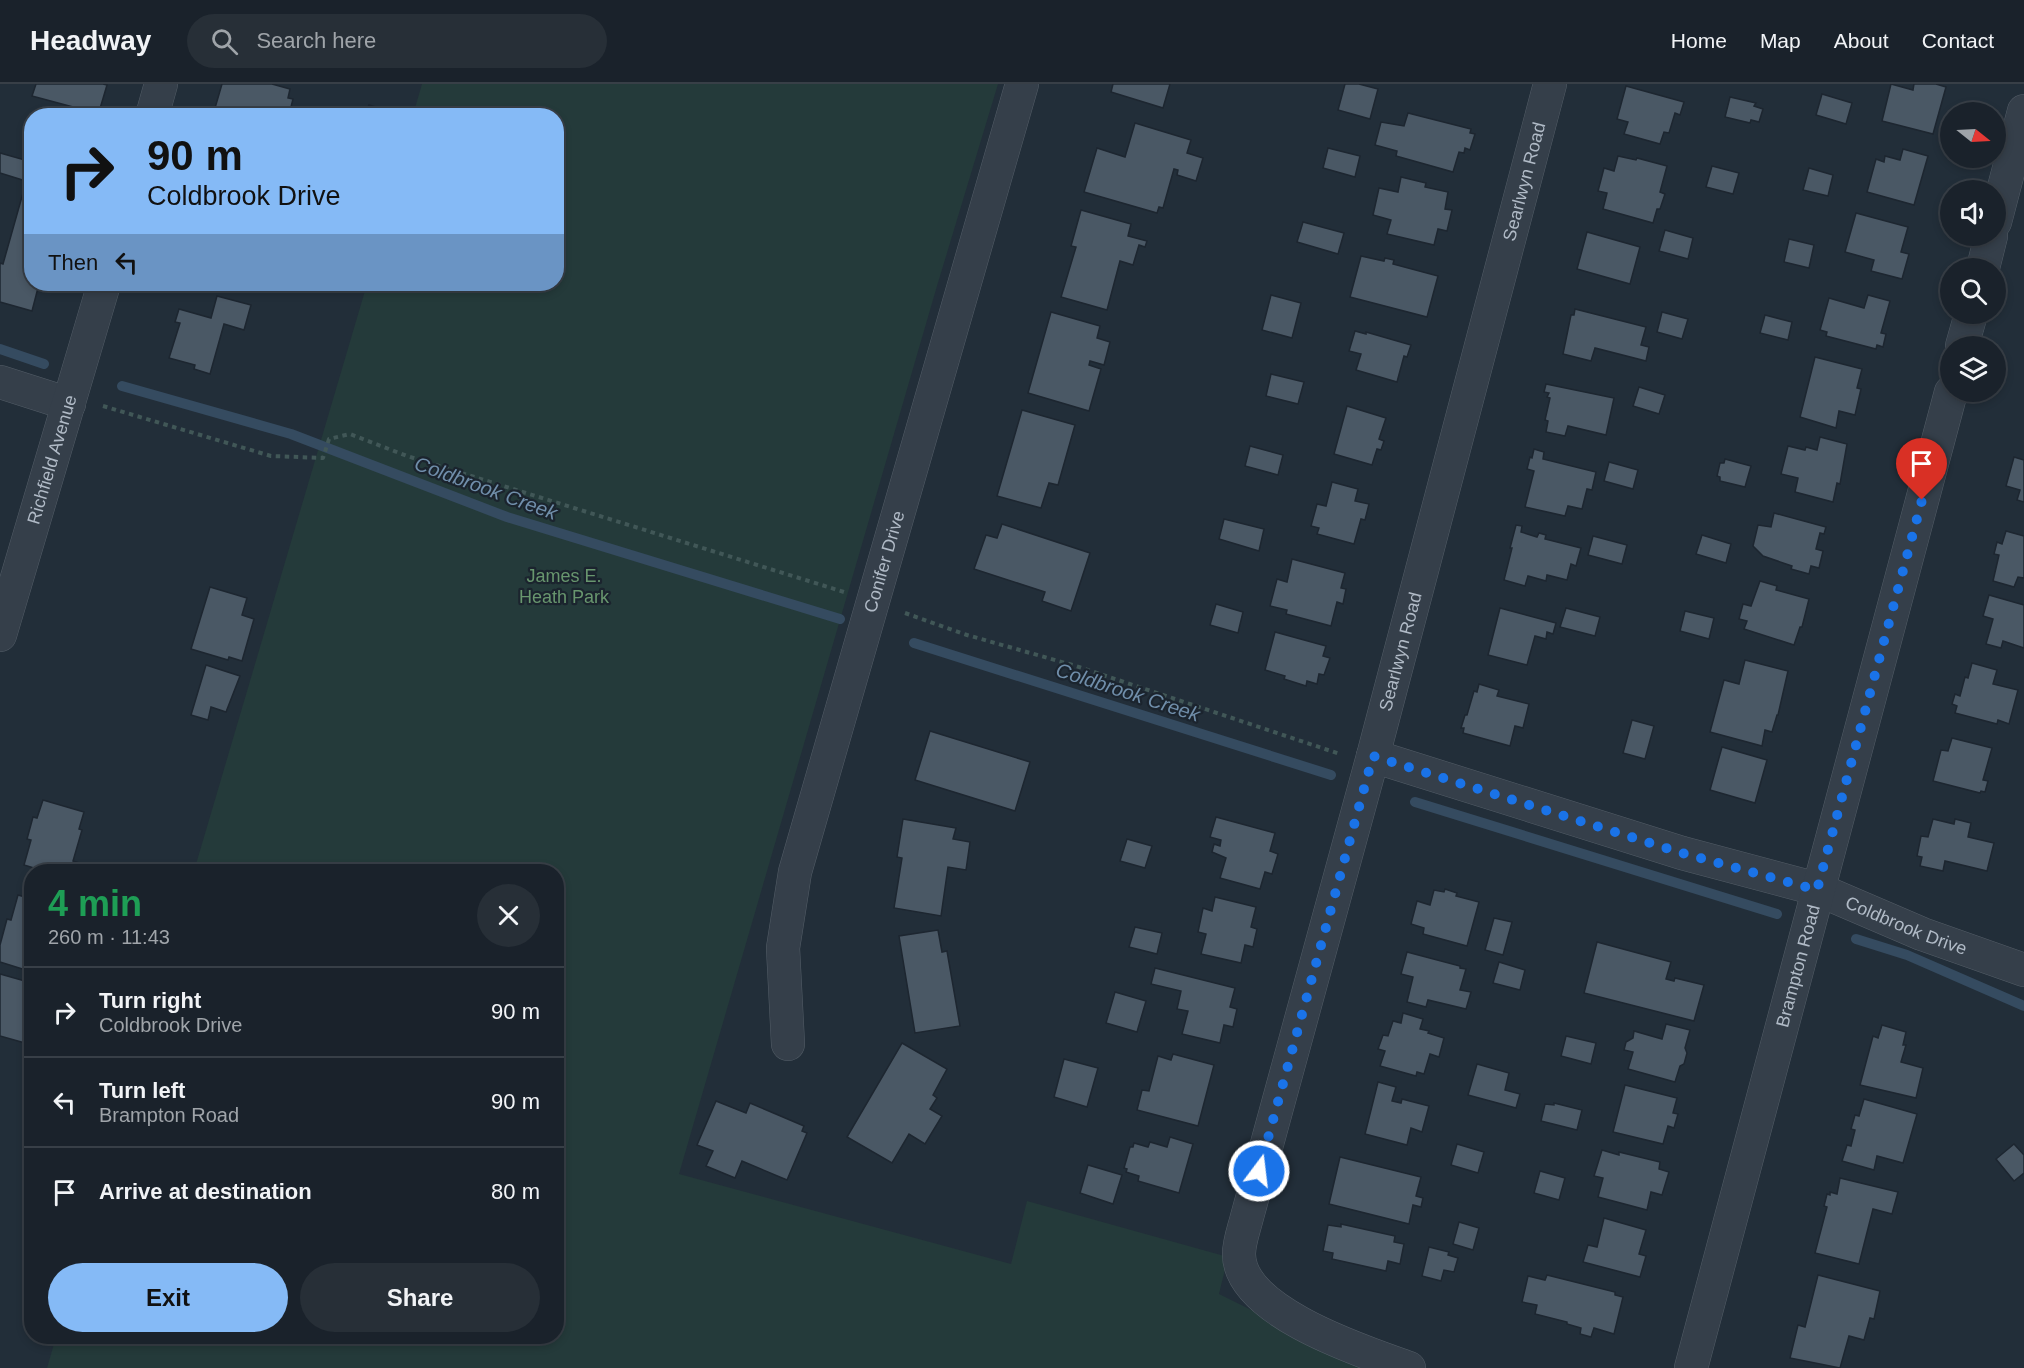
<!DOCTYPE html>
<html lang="en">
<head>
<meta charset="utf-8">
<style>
  body { margin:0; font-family:Arial,sans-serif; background:#272f37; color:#f1f3f6; height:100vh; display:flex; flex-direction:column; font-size:22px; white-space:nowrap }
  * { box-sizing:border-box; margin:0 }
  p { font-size:20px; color:#9fa4a9 }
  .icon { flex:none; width:33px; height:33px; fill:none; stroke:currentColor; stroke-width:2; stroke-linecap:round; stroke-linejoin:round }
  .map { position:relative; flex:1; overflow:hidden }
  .drawer { position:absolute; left:24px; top:780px; width:540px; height:480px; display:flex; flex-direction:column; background:#1a222b; border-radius:24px; box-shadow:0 3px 9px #0003,0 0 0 2px #383f47 }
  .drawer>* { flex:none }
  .hud { position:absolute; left:24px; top:24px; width:540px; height:183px; border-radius:24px; box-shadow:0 3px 9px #0003,0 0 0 2px #383f47; background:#85baf6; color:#111; overflow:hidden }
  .needle { width:39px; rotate:108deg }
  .controls { position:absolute; left:1940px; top:18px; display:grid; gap:12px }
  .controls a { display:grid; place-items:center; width:66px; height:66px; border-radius:50%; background:#1a222b; box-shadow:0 3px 9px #0003,0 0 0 2px #383f47; font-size:30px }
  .pin { position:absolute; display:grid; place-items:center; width:51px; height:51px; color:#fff; margin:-62px -26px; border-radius:50% 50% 50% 0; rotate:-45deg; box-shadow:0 0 6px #0007 }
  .pin .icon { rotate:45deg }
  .me { position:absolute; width:66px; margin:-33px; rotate:15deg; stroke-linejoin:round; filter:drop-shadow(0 0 4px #0008) }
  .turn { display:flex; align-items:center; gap:21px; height:126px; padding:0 24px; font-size:27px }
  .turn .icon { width:78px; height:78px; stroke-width:2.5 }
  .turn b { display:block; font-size:42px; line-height:51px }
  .then { display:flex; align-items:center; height:57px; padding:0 24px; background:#0003; gap:12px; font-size:22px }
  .round { display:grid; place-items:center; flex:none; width:63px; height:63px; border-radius:32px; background:#272f37 }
  .summary { display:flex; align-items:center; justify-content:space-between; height:102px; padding:0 24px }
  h1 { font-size:36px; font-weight:700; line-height:45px; color:#1e9e55 }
  .cta { display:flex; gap:12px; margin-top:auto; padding:12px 24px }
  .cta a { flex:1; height:69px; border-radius:36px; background:#85baf6; color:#111; font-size:24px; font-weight:700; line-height:69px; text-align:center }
  .cta a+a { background:#272f37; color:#f1f3f6 }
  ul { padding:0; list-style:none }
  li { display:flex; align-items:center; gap:18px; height:90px; padding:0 24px; border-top:2px solid #383f47 }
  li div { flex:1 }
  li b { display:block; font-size:22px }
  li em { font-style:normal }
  header { display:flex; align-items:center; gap:36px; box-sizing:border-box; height:84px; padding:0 30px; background:#1a222b; border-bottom:2px solid #383f47 }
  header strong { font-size:28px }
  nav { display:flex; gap:33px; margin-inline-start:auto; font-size:21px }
  .search { width:420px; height:54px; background:#272f37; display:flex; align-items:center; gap:15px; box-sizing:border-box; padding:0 21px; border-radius:33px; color:#9fa4a9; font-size:22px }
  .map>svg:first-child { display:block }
  .green { fill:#243a3a }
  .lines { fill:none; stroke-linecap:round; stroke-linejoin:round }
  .stream { stroke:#354b60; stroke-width:10 }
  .building { fill:#4a5865; stroke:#1d2630; stroke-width:1.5 }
  .minor-casing { stroke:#535d67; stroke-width:34 }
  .path { stroke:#415757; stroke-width:4; stroke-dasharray:4.5 4.5; stroke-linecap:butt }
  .minor { stroke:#353f4a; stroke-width:33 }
  .route { stroke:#1a73e8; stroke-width:10; stroke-dasharray:0 18 }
  .labels { text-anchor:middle; stroke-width:4.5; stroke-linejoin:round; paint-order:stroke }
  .street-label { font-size:18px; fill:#b0bac6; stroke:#1b242e }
  .park-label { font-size:18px; fill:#68966e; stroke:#1b242e }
  .water-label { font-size:20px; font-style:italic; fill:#708eaa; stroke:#1b242e }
</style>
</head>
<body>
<header>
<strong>Headway</strong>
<div class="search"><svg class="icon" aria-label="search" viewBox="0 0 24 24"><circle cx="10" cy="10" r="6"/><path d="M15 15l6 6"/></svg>Search here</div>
<nav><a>Home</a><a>Map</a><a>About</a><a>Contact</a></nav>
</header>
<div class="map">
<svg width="2024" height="1284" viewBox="0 0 2024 1284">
  <rect width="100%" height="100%" fill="#222e39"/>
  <path class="green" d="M422,0H998L937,202L679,1090L1011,1180L1027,1117L1228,1173L1219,1210L1368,1284H47L56,1253L556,1252V788L194,787L367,200H556V32L413,31Z"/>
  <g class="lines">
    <g class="stream">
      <path d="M0,265L44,280"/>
      <path d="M122,302L291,350L507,433L840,535"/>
      <path d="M914,559L1331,691"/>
      <path d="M1415,718L1777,830"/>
      <path d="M1856,855L1907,871L2024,922"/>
    </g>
  </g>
  <g class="building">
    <path d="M36,0H103L107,1L99,28L88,25V27L32,12Z"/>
    <path d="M222,0H272L290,5L288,14L293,15L289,31L284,30L283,32L225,31L226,27L215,24Z"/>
    <path d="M1113,0H1170L1163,24L1111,8Z"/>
    <path d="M1345,0H1359L1378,5L1370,35L1338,26Z"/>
    <path d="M1891,0L1913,6L1914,0H1936L1946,3L1933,50L1882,37Z"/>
    <path d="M1626,2L1684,18L1680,31L1675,29L1669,49L1664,48L1660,60L1624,50L1628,38L1617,35Z"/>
    <path d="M1822,10L1852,19L1846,40L1816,31Z"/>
    <path d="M1730,13L1756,19L1754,22L1763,25L1759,38L1751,36L1750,39L1725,33Z"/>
    <path d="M369,21L398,30L397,32H365Z"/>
    <path d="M1408,29L1471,45L1470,49L1475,50L1470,66L1465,64L1464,69L1459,68L1453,88L1396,72L1397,67L1375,61L1381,38L1404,42Z"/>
    <path d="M1135,39L1191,56L1187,69L1203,74L1196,97L1177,91L1178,86L1174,85L1163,124L1159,123L1157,129L1084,108L1097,64L1125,73Z"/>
    <path d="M1328,64L1360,72L1355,93L1323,84Z"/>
    <path d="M1903,65L1928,72L1914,121L1867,108L1876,75L1884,78L1885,72L1900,76Z"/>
    <path d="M0,69L32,78L29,98L0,89Z"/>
    <path d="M1618,72L1636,76L1637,74L1667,82L1660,108L1665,110L1660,125H1657L1653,139L1603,125L1607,109L1598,107L1604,84L1614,87Z"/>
    <path d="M1712,82L1739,89L1733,110L1706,103Z"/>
    <path d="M1809,84L1833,91L1828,112L1803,106Z"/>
    <path d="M1401,93L1426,99L1425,103L1448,108L1445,125L1452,126L1447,147L1438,145L1434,161L1387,150L1391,136L1373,131L1379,104L1398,108Z"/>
    <path d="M23,109L32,112V200H39L32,227L0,218V179L3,180Z"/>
    <path d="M1081,126L1131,140L1128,152L1147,157L1145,163L1139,161L1133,181L1120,177L1107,226L1061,213L1076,163L1071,162Z"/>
    <path d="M1856,129L1908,143L1901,168L1909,170L1902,195L1871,187L1874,176L1845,168Z"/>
    <path d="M1303,138L1344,149L1338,170L1297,158Z"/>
    <path d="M1665,146L1693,154L1688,175L1659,167Z"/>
    <path d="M1587,148L1640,163L1630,200L1577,185Z"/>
    <path d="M1789,155L1814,161L1809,184L1784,178Z"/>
    <path d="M1361,172L1384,177L1385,174L1394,176L1393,180L1438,192L1427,233L1350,213Z"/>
    <path d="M1271,211L1301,219L1292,254L1262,246Z"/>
    <path d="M1868,211L1890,217L1881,249L1886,250L1883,263L1877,261L1876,265L1826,252L1827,248L1820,246L1829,214L1864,224Z"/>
    <path d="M217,212L251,221L244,246L224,240L210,290L194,285L195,281L169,274L180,239L175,238L179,225L211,234Z"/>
    <path d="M1575,225L1646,243L1641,261L1649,263L1646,277L1595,264L1591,277L1563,270L1571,231H1574Z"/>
    <path d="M1051,228L1100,242L1097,254L1110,258L1104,281L1090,277L1089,281L1101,285L1089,327L1028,309Z"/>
    <path d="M1662,228L1688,235L1682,255L1657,248Z"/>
    <path d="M1765,231L1792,238L1788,256L1760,249Z"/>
    <path d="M1355,247L1366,250V248L1411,261L1407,273L1404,272L1397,298L1356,286L1361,270L1349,267Z"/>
    <path d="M1815,273L1862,285L1857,304L1861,305L1855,331L1839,327L1836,344L1800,333Z"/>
    <path d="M1271,290L1304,298L1298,320L1266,312Z"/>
    <path d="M1546,300L1614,314L1606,351L1568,342L1565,352L1546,348L1548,337L1545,336L1550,314L1547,313L1549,309L1544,308Z"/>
    <path d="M1639,303L1665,311L1659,330L1633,322Z"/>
    <path d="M1347,322L1386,334L1379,355L1384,357L1381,366L1377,365L1372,381L1334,370Z"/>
    <path d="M1022,326L1075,341L1058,401L1049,399L1041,424L997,412Z"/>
    <path d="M1820,353L1847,360L1840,400L1837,399L1833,418L1795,408L1798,394L1781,390L1788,362L1805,366L1806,363L1817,366Z"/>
    <path d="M1250,362L1283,371L1278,391L1245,382Z"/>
    <path d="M1534,365L1544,368L1543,375L1596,388L1592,406L1587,405L1582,425L1568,422L1565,432L1525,423L1534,387L1527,385L1530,373L1532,374Z"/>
    <path d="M2014,373L2024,376V418L2017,416L2020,406L2006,402Z"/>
    <path d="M1725,375L1751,382L1745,403L1720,397V393L1717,392L1720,379H1724Z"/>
    <path d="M1609,378L1638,386L1633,405L1604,397Z"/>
    <path d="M1332,398L1358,405L1355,417L1369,420L1365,436L1361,435L1354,460L1317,450L1319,444L1311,442L1317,420L1326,422Z"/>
    <path d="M1774,429L1826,443L1824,450L1820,449L1816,465L1823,467L1819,484L1811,482L1809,490L1791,485L1792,482L1763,472L1753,462L1758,441L1771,443Z"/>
    <path d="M1224,435L1264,445L1259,467L1219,455Z"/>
    <path d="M1002,440L1090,469L1071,527L1042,517L1045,508L974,485L986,451L997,454Z"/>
    <path d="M1516,441L1522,442L1521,448L1537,453L1539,449L1546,451L1545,455L1581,464L1576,482L1571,480L1567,496L1547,491L1546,497L1528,492L1525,502L1504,496L1512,464H1510Z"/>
    <path d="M2006,447L2024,452V494L2018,493L2014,503L1993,497L1999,471L1994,470L1997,458L2002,460Z"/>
    <path d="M1702,451L1731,460L1726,479L1696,470Z"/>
    <path d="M1593,452L1627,461L1622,480L1588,471Z"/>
    <path d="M1292,475L1345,489L1341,504L1346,505L1343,520L1337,518L1331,542L1286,530L1287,526L1270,522L1277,495L1287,498Z"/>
    <path d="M1760,497L1777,502L1776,506L1809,515L1802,543H1800L1794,561L1744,545L1747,537L1739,535L1743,520L1751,522Z"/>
    <path d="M210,503L247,514L242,531L254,535L242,577L229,573L228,576L191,565Z"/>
    <path d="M1989,511L2024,521V564L2003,557L2001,564L1986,560L1993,535L1983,532Z"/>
    <path d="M1216,520L1243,528L1238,549L1210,541Z"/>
    <path d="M1500,524L1556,539L1553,550L1547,548L1546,555L1535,552L1527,581L1488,571Z"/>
    <path d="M1566,524L1600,533L1595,552L1560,543Z"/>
    <path d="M1685,527L1714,534L1709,555L1680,547Z"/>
    <path d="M1275,548L1326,562L1323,572L1330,574L1324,591L1319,590L1317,600L1307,597L1306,602L1284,595L1285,592L1265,586Z"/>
    <path d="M1745,576L1788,587L1778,631H1777L1772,648L1765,646L1762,662L1710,648L1724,596L1739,600Z"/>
    <path d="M1972,579L1997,586L1993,600L2018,606L2009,640L1998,636L1997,640L1955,629L1957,622L1952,620L1955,610L1960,612L1965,593L1968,594Z"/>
    <path d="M206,581L240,592L226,628L211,623L208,636L191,631Z"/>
    <path d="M1479,600L1499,606L1497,612L1529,620L1523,644L1515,642L1510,662L1463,649L1464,644H1461L1465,631H1467L1474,607L1477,608Z"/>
    <path d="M1632,636L1654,642L1645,675L1623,669Z"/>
    <path d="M930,647L1030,678L1015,727L915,696Z"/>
    <path d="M1952,654L1992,664L1983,696L1988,697L1985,708L1981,707L1980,709L1933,697L1941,666L1948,667Z"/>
    <path d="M1722,663L1767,676L1755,719L1710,706Z"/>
    <path d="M43,716L84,728L79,745L82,746L73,777L82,780L79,788H47L24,781L31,756L27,755L33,733L37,734Z"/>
    <path d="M1216,733L1275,749L1270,767L1278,770L1272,790L1265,788L1260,805L1220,794L1226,774L1212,768L1214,760L1220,762L1221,756L1210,753Z"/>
    <path d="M903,735L956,744L953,755L970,758L966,786L948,783L941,832L894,824L902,774L897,773Z"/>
    <path d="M1933,735L1954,740L1955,735L1971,739L1968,753L1994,759L1987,787L1945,777L1943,787L1920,782L1922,773L1917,772L1921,752L1928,753Z"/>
    <path d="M1127,755L1152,762L1145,784L1120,777Z"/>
    <path d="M1445,805L1457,809L1456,812L1479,818L1467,862L1423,850L1424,844L1411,840L1417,817L1430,821L1434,806L1444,808Z"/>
    <path d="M18,811L32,815V888L0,878V861L7,835L11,836Z"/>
    <path d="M1215,813L1256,823L1251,843L1257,845L1253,863L1245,861L1241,879L1201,870L1206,850L1198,848L1203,824L1212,827Z"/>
    <path d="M1494,834L1512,838L1503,871L1485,866Z"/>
    <path d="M1135,843L1162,849L1157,870L1129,863Z"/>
    <path d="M938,846L942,868L947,867L960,942L915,949L899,852Z"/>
    <path d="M1597,858L1671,878L1666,895L1674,897L1675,894L1704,901L1694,937L1584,909Z"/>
    <path d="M1407,868L1460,882V884L1466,885L1460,906L1471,908L1466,925L1428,916L1426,923L1407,918L1413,893L1401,890Z"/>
    <path d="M1499,878L1525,886L1520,906L1493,899Z"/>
    <path d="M1155,884L1235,904L1230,923L1237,925L1233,943L1224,941L1220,959L1182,950L1188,927L1177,925L1181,907L1151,900Z"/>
    <path d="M0,890L32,899V961L0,952Z"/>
    <path d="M1115,908L1146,917L1137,948L1106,939Z"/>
    <path d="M1403,929L1423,935L1420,945L1429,947L1428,949L1444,954L1439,973L1430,970L1424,990L1417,988L1416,992L1380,982L1385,967L1378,965L1383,951L1388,952L1393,937L1401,939Z"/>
    <path d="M1666,940L1690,946L1685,964L1687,969L1684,980L1680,982L1675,998L1628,985L1633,968L1624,966L1626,958L1633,954L1634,947L1662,955Z"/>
    <path d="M1882,941L1906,948L1903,961H1906L1901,978L1923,984L1916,1014L1860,1001L1873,952L1878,954Z"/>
    <path d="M1566,952L1596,959L1591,980L1561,972Z"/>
    <path d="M902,959L947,985L933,1011L937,1014L930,1025L942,1032L925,1060L909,1050L892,1079L847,1053Z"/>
    <path d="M1173,970L1214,981L1198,1042L1137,1026L1142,1006L1149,1007L1158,972L1171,976Z"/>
    <path d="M1064,975L1098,984L1087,1023L1054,1013Z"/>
    <path d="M1477,980L1509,989L1505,1006L1520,1010L1516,1024L1468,1011Z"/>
    <path d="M1378,998L1396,1003L1392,1017L1401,1019L1402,1015L1429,1022L1422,1048L1411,1044L1407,1061L1365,1050Z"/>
    <path d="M1625,1001L1677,1014L1673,1029L1678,1030L1674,1044L1668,1042L1663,1060L1613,1048Z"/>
    <path d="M1864,1015L1917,1030L1903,1079L1877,1072L1874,1086L1842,1077L1847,1061L1851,1062L1855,1046L1851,1045L1855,1031L1859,1032Z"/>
    <path d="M716,1017L746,1029L750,1019L804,1042L802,1047L807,1049L787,1096L742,1077L735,1094L706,1082L713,1067L697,1061Z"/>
    <path d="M1554,1019L1582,1026L1577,1046L1541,1037L1545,1020L1554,1021Z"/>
    <path d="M1170,1053L1193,1060L1179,1109L1138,1097L1139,1092L1126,1088L1127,1085L1124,1084L1130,1063H1133L1134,1059L1148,1063L1150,1058L1167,1063Z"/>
    <path d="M1457,1060L1484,1068L1478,1089L1451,1081Z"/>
    <path d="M2014,1060L2024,1071V1089L2014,1097L1996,1075Z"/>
    <path d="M1602,1066L1619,1071V1068L1660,1078L1659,1085L1669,1088L1662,1111L1651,1108L1647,1126L1598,1113L1603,1094L1594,1092Z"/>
    <path d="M1340,1073L1421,1093L1416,1112L1423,1114L1421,1123L1413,1121L1409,1140L1329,1120Z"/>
    <path d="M1088,1081L1122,1091L1113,1120L1080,1109Z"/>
    <path d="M1540,1087L1565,1094L1559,1116L1534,1109Z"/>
    <path d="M1840,1094L1898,1108L1892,1130L1873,1125L1859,1180L1815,1169L1827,1123L1824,1122L1827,1110L1830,1111V1108L1837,1110Z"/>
    <path d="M1604,1134L1646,1146L1639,1170L1646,1172L1640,1193L1583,1178L1588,1161L1597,1163Z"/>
    <path d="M1459,1138L1479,1144L1473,1166L1453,1160Z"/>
    <path d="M1341,1140L1395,1152L1394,1158L1404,1160L1400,1180L1388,1177L1386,1187L1332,1175L1333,1169L1323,1167L1328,1141L1341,1143Z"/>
    <path d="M1429,1163L1449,1168L1448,1171L1458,1174L1454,1188L1444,1186L1441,1197L1422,1192Z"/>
    <path d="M1547,1191L1615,1208V1211L1623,1213L1614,1250L1594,1244L1591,1253L1580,1250L1581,1244L1567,1240V1238L1535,1230L1537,1221L1522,1218L1528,1192L1545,1196Z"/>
    <path d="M1818,1191L1880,1207L1874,1235L1870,1234L1864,1256L1849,1252L1840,1284L1790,1274L1798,1241L1805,1243Z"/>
  </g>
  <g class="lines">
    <defs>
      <g id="minor">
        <path d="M152,32L161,0"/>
        <path d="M1995,138L2024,27"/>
        <path d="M1983,184L1991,152"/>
        <path d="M1962,262L1971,230"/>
        <path d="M0,298L69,320"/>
        <path id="s1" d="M0,551L104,200"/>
        <path id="s2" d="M1373,672L1682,769L1817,805L1922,850L2024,886"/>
        <path id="s3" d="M788,960L783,864L795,788L1022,0"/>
        <path id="s4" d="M1409,1284C1364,1268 1239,1228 1239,1170C1239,1158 1244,1145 1247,1133L1373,672L1550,0"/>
        <path id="s5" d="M1691,1284L1951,308"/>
      </g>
    </defs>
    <use href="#minor" class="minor-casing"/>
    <g class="path">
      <path d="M103,322L271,372L323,374L329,355L350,350L407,372L844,508"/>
      <path d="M905,529L967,551L1076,582L1340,670"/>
    </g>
    <use href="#minor" class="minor"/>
  </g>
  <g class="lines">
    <path class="route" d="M1259,1087L1373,672L1682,769L1817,806L1922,416"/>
  </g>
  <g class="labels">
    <g class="street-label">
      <text dy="6" stroke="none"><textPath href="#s4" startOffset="1324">Searlwyn Road</textPath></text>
      <text dy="6" stroke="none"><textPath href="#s1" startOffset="183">Richfield Avenue</textPath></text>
      <text dy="6" stroke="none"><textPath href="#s3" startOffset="496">Conifer Drive</textPath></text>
      <text dy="6" stroke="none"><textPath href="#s4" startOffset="838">Searlwyn Road</textPath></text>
      <text dy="6" stroke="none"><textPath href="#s2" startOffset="560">Coldbrook Drive</textPath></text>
      <text dy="6" stroke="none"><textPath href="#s5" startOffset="416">Brampton Road</textPath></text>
    </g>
    <g class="park-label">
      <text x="564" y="498">James E.<tspan x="564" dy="21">Heath Park</tspan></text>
    </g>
    <g class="water-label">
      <text transform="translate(486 404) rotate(20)" y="7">Coldbrook Creek</text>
      <text transform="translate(1128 608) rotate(18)" y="7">Coldbrook Creek</text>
    </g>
  </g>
</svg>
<div class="controls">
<a><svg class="needle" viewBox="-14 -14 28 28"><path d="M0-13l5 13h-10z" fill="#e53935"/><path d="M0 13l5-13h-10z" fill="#9fa4a9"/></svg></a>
<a><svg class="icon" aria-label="sound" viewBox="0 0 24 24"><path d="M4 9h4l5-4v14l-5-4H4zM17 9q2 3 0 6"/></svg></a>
<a><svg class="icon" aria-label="search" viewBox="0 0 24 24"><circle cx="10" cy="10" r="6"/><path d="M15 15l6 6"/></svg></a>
<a><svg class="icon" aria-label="layers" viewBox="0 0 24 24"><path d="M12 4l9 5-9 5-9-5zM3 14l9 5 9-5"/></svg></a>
</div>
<div class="pin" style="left:1922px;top:416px;background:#d93025"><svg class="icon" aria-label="arrive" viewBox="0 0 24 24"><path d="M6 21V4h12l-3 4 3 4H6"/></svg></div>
<svg class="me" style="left:1259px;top:1087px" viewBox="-20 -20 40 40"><circle r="17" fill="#1a73e8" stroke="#fff" stroke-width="3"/><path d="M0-11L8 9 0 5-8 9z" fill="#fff"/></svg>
<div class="hud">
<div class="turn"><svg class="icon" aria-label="right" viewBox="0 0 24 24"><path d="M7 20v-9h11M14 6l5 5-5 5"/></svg><div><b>90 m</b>Coldbrook Drive</div></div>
<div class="then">Then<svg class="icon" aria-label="left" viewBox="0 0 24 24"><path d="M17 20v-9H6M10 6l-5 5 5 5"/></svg></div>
</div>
<section class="drawer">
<div class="summary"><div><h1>4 min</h1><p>260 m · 11:43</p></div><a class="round"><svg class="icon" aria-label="close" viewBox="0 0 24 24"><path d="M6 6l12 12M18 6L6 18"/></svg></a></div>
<ul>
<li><svg class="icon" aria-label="right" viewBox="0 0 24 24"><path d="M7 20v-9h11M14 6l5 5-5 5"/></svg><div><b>Turn right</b><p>Coldbrook Drive</p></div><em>90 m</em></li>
<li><svg class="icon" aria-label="left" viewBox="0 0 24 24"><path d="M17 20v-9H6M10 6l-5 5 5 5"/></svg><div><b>Turn left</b><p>Brampton Road</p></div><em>90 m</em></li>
<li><svg class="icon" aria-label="arrive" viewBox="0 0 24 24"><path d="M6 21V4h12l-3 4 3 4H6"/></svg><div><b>Arrive at destination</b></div><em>80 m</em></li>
</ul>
<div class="cta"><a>Exit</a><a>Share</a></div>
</section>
</div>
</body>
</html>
